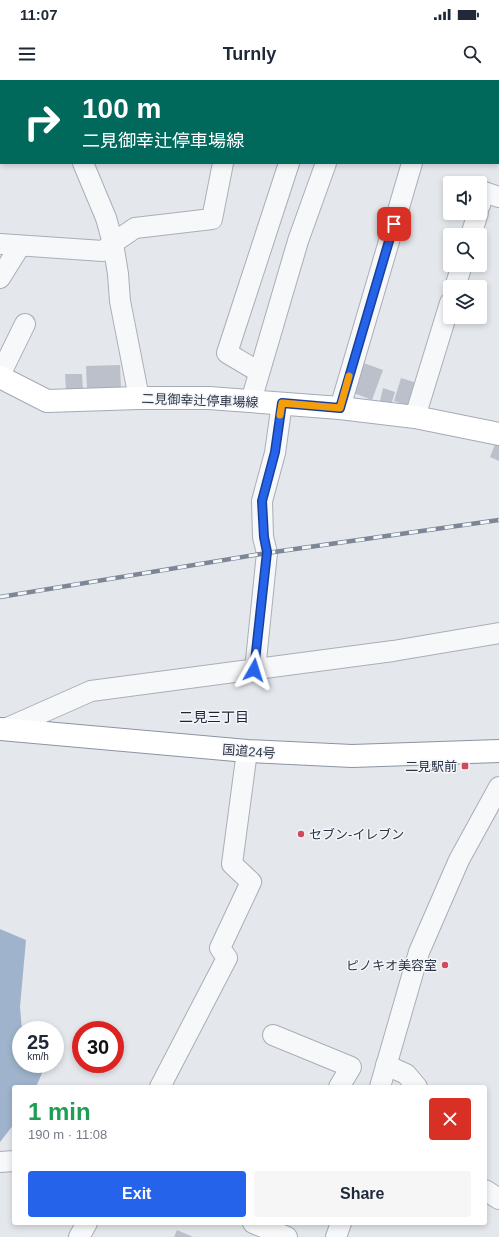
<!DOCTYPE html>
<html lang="en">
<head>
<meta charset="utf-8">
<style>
  body { margin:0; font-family:Helvetica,"Noto Sans JP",sans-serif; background:#f6f6f7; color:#1f2937; height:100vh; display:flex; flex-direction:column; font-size:15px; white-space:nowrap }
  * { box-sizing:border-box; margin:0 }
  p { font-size:13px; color:#747a83 }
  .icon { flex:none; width:22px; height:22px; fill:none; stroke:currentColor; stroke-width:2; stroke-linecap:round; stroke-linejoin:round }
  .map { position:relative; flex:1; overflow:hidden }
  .side { position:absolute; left:12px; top:1005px; width:475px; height:140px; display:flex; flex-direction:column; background:#fff; border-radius:4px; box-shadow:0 2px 6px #0003 }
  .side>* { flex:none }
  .hud { position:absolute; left:0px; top:0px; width:499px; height:84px; box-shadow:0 2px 6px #0003; background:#00695c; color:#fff; overflow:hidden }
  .controls { position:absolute; left:443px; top:96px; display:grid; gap:8px }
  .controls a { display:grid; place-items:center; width:44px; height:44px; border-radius:4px; background:#fff; box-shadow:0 2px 6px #0003; font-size:20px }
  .speed { position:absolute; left:12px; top:941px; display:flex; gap:8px; font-size:20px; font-weight:700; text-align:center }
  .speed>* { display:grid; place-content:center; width:52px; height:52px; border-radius:50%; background:#fff; box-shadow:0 2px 6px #0003; line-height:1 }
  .speed small { font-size:10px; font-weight:400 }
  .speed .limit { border:6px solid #d22; background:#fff; color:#111 }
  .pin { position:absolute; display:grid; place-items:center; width:34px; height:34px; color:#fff; margin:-17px; border-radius:8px; box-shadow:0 2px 6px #0006 }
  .me { position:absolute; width:44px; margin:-22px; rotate:6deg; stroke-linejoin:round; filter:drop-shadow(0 0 3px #0008) }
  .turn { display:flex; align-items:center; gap:14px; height:84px; padding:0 16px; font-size:18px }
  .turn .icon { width:52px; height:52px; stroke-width:2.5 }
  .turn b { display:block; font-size:28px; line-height:34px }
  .round { display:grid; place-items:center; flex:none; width:42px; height:42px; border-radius:4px; background:#f6f6f7 }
  .headline { display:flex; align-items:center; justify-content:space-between; height:68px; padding:0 16px }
  h1 { font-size:24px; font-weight:700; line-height:30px; color:#1e9e55 }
  .action { display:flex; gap:8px; margin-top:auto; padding:8px 16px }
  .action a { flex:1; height:46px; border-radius:4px; background:#2563eb; color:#fff; font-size:16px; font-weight:700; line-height:46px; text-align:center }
  .action a+a { background:#f6f6f7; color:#1f2937 }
  .status { display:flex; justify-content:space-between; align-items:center; height:28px; padding:0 20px; background:#fff; direction:ltr }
  .status svg { height:11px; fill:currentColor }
  header { display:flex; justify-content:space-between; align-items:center; height:52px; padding:0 16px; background:#fff; font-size:18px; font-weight:700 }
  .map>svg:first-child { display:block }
  .water { fill:#9fb4cc }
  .building { fill:#bbc0ca }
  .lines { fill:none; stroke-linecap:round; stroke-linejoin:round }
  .minor-casing { stroke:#a9aeb7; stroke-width:22 }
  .major-casing { stroke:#a3abb8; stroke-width:24 }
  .highway-casing { stroke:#8b94a3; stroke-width:24 }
  .minor { stroke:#f7f8fa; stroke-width:20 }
  .major { stroke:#fff; stroke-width:22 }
  .highway { stroke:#fff; stroke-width:22 }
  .rail-casing { stroke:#7d8696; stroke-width:4.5 }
  .rail { stroke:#f4f6f9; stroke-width:3; stroke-dasharray:9; stroke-linecap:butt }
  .route-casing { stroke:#184099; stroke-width:10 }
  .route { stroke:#2563eb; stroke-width:7 }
  .slow { stroke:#f59e0b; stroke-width:7 }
  .poi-dot { fill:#d1495b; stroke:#f4f6f9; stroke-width:1.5 }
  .labels { text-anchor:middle; stroke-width:3; stroke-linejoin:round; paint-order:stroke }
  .street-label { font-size:13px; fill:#2b3445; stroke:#f4f6f9 }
  .poi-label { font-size:13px; fill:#2b3445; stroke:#f4f6f9; text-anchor:end }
  .neighbourhood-label { font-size:14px; fill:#1d2536; stroke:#f4f6f9 }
</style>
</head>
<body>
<div class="status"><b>11:07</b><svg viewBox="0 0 49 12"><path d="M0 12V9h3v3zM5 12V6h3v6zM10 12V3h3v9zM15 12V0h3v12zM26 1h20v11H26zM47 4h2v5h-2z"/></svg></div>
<header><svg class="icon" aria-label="menu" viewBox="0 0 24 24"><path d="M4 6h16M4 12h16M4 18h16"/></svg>Turnly<svg class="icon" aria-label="search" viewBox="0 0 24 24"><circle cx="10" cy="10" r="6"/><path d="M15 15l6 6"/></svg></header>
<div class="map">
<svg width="499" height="1157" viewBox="0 0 499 1157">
  <rect width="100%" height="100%" fill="#e4e7ec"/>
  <path class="water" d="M0,849L26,860L20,927L22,950H21V984H41L42,993L36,1007H14V1044L0,1062Z"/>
  <g class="building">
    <path d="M361,282L383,290L372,320L351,312Z"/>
    <path d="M120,285L121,309L87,310L86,286Z"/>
    <path d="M65,294H82L83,310H66Z"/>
    <path d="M401,298L417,303L410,326L394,321Z"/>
    <path d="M383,308L395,312L391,325L380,321Z"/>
    <path d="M496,362L499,363V381L490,377Z"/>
    <path d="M177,1150L193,1157H174Z"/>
  </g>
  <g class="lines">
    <defs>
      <g id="minor">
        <path d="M35,0L36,1"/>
        <path d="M388,1V0"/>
        <path d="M83,83L106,138L113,163L118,194L120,221L139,318"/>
        <path d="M480,125L484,112L499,117"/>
        <path d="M471,155L478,133"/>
        <path d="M0,164L103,171L113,163L135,148L212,139L223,83"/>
        <path d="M0,198L20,166"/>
        <path d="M455,207L462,185"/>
        <path d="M259,292L227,273L289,83"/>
        <path d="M0,295L25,244"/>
        <path d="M251,321L298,161L326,83"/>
        <path d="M340,328L412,83"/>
        <path d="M415,337L450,223"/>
        <path d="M255,590L267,473L263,457L262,421L275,373L282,323"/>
        <path d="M5,649L91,611L393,571L499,553"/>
        <path d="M273,955L351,987L339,1007"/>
        <path d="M386,985L406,994L417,1007"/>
        <path d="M160,1007L227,878L220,868L251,802L232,784L247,671"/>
        <path d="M380,1007L419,872L459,780L499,707"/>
        <path d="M0,1082L14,1081"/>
        <path d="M485,1110L499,1119"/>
        <path d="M253,1143L287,1157"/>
        <path d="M79,1157L87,1143"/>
        <path d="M336,1157L341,1143"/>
      </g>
      <path id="major" d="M0,297L47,321L139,318H209L340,328L415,337L499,354"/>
      <path id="highway" d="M0,649L247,671L352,676L499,671"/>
    </defs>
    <use href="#minor" class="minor-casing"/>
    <use href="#major" class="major-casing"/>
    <use href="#highway" class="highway-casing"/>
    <use href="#minor" class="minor"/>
    <use href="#major" class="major"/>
    <use href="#highway" class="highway"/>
    <defs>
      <path id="rail" d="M0,517L267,473L499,440"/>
    </defs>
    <use href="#rail" class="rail-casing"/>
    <use href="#rail" class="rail"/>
  </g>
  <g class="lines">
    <defs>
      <path id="route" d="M254,590L267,472L264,457L262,421L275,372L282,323L340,328L394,144"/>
    </defs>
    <use href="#route" class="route-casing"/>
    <use href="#route" class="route"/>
    <path class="slow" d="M280,335L282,323L340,328L349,296"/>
  </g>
  <g class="poi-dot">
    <rect x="461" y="682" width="8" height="8" rx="2"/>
    <circle cx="301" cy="754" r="4"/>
    <circle cx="445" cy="885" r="4"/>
  </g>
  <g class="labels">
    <g class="street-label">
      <text transform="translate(200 320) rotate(2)" y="5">二見御幸辻停車場線</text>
      <text transform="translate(249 671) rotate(4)" y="5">国道24号</text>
    </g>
    <g class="poi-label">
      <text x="457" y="691">二見駅前</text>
      <text x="309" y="759" text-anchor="start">セブン-イレブン</text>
      <text x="437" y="890">ピノキオ美容室</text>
    </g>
    <g class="neighbourhood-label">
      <text x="214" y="642">二見三丁目</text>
    </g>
  </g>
</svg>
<div class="controls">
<a><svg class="icon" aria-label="sound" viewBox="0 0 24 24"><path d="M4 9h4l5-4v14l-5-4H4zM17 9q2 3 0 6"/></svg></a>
<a><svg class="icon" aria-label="search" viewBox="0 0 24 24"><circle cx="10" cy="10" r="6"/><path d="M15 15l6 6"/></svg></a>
<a><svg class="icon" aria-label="layers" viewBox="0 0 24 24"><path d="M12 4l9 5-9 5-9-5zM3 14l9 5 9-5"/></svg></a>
</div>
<div class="speed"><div>25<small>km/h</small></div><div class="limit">30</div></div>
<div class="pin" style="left:394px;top:144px;background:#d93025"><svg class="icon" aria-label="arrive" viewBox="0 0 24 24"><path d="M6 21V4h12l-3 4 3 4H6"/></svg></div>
<svg class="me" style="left:254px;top:590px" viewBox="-20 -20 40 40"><path d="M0-17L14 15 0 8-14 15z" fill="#2563eb" stroke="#fff" stroke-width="4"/></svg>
<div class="hud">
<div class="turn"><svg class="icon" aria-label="right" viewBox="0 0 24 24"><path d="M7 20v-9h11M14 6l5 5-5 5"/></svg><div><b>100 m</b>二見御幸辻停車場線</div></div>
</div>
<section class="side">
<div class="headline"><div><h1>1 min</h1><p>190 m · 11:08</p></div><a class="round" style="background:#d93025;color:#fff"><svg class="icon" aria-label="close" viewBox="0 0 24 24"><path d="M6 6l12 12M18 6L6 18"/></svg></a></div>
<div class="action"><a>Exit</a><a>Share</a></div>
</section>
</div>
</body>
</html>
